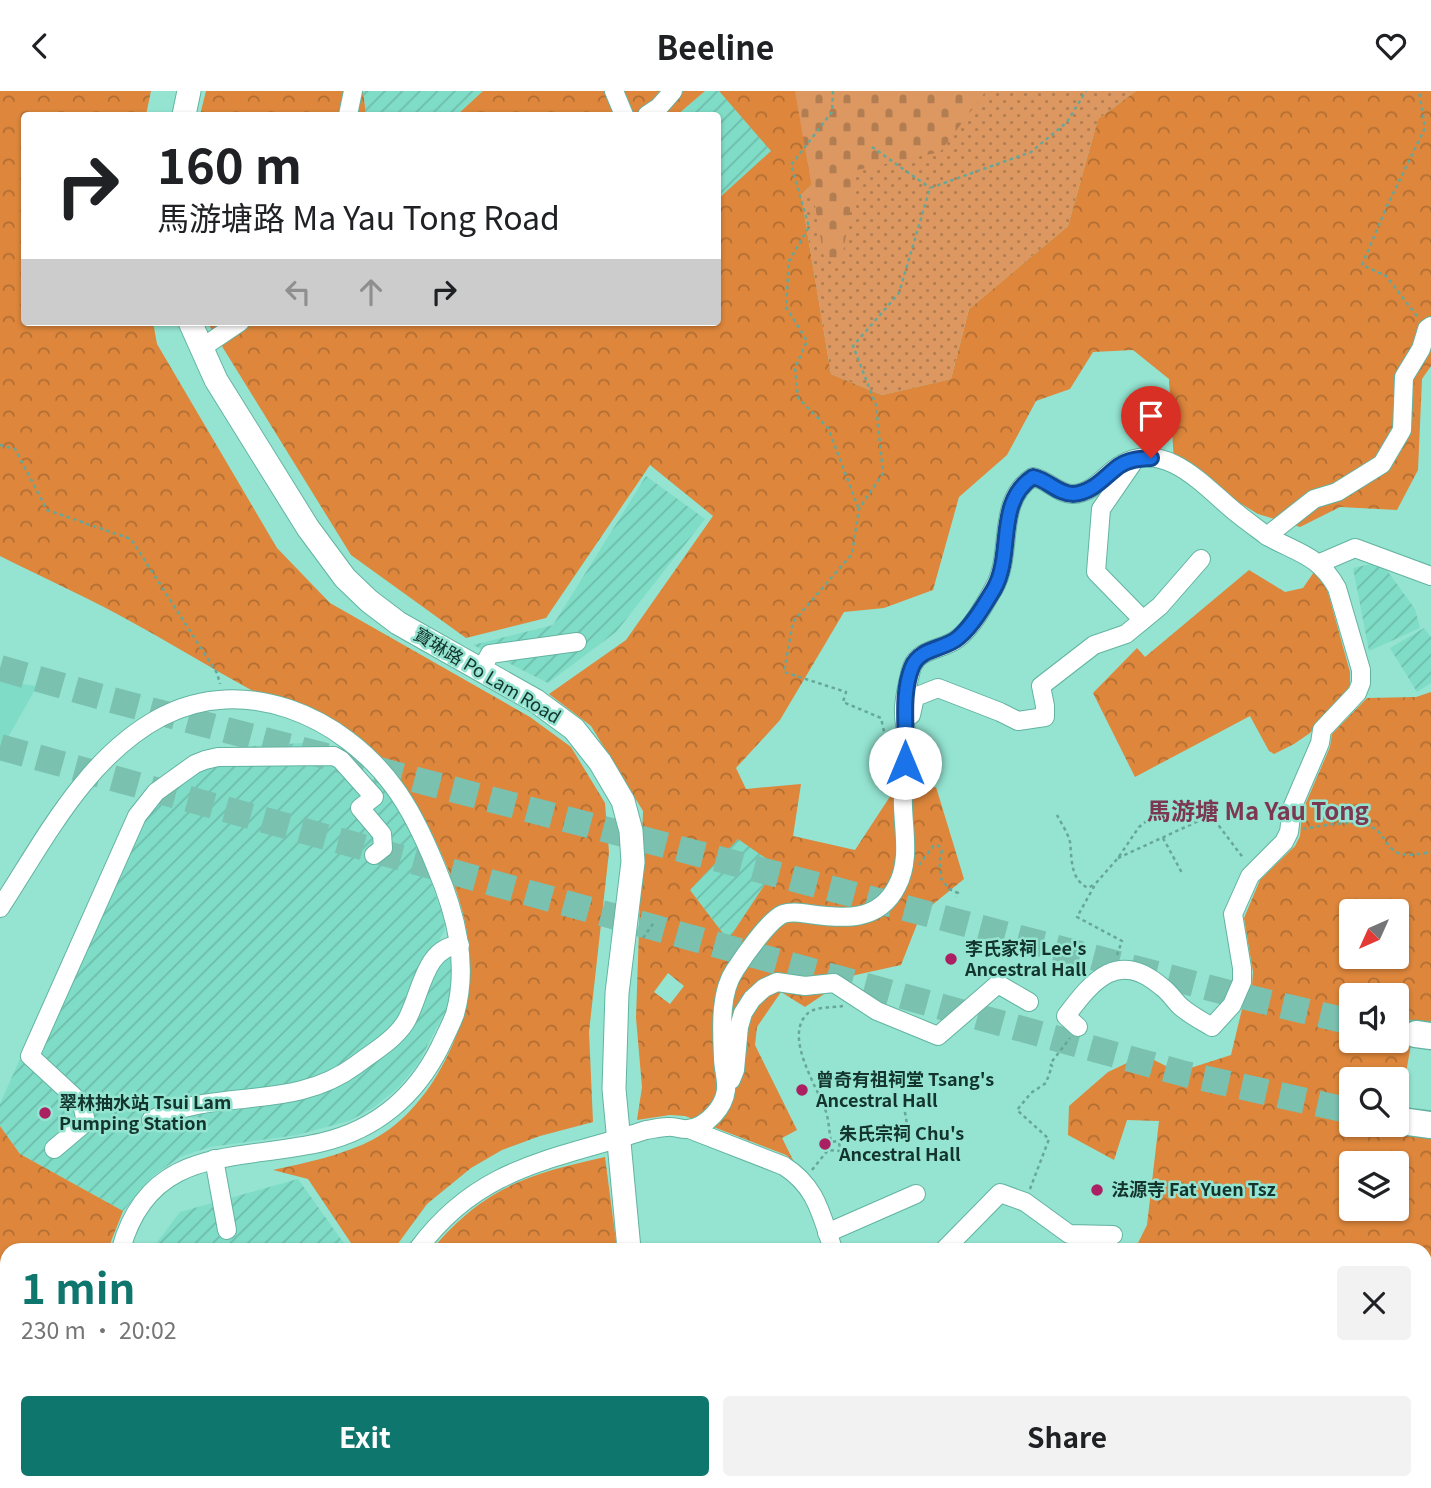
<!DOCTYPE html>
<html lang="en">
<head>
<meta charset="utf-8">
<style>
  body { margin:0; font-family:Georgia,"Noto Sans TC",serif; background:#f2f2f2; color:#202124; height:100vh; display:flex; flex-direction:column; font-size:26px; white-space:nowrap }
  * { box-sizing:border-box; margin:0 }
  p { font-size:23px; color:#757577 }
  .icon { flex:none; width:38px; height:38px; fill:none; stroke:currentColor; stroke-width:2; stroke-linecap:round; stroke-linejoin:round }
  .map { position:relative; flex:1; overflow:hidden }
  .panel { position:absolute; left:0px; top:1152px; width:1432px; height:247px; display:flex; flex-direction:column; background:#fff; border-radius:21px 21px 0 0; box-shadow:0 2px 5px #0004 }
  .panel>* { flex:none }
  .top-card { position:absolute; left:21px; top:21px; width:700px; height:214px; border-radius:7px; box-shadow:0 2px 5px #0004; background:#fff; color:#202124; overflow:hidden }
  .needle { width:46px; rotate:225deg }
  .tools { position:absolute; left:1339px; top:808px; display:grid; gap:14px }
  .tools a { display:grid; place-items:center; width:70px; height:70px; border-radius:7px; background:#fff; box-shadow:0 2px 5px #0004; font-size:35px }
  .pin { position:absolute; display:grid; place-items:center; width:60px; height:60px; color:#fff; margin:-72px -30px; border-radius:50% 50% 50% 0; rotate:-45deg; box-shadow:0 0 7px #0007 }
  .pin .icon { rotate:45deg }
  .me { position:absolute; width:77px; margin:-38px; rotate:0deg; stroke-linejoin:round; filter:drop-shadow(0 0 5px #0008) }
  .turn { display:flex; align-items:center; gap:24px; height:147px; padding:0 21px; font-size:32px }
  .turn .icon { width:91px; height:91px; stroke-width:2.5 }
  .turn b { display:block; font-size:49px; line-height:60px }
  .lanes { display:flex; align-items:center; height:66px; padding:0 21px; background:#0003; justify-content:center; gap:35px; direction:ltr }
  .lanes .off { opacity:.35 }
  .round { display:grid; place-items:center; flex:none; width:74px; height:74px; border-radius:7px; background:#f2f2f2 }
  .summary { display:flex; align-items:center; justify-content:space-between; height:119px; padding:0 21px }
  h1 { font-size:42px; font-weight:700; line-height:52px; color:#0f766e }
  .cta { display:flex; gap:14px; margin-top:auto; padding:14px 21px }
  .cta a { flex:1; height:80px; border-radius:7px; background:#0f766e; color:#fff; font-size:28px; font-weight:700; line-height:80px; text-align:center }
  .cta a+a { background:#f2f2f2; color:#202124 }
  header { display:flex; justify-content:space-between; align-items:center; height:91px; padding:0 21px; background:#fff; font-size:32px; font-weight:700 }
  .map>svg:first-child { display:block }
  .built { fill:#7fdcc7 }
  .industrial { fill:url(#industrial-furrows) }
  .grass { fill:url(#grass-dots) }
  .forest { fill:url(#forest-crowns); fill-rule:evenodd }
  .cemetery { fill:url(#cemetery-stones) }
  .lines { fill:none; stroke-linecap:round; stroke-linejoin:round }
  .highway-tunnel { stroke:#7ac1b0; stroke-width:26; stroke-dasharray:26 13; stroke-linecap:butt }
  .minor-casing { stroke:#63b3a1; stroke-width:20 }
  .major-casing { stroke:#63b3a1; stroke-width:25 }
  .highway-casing { stroke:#63b3a1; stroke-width:29 }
  .path { stroke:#67a798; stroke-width:2.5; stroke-dasharray:3.5 3.5; stroke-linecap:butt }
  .minor { stroke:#fff; stroke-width:18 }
  .major { stroke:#fff; stroke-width:23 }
  .highway { stroke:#fff; stroke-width:26 }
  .route-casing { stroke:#114b97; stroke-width:18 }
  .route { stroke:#1a73e8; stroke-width:12 }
  .poi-dot { fill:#ab2062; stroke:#94e4d1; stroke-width:2.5 }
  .labels { text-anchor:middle; stroke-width:5; stroke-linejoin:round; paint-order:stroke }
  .street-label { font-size:18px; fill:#13352e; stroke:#94e4d1 }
  .poi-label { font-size:18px; font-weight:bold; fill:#13352e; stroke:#94e4d1; text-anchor:start }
  .district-label { font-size:24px; font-weight:bold; fill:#7c3751; stroke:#94e4d1 }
</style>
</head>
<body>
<header><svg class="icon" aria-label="back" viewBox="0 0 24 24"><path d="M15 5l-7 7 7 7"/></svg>Beeline<svg class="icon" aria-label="heart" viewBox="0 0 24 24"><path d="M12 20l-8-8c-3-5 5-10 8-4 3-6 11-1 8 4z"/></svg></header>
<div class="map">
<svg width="1431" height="1397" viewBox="0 0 1431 1397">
  <defs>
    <pattern id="industrial-furrows" width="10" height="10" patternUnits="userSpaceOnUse" patternTransform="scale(1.75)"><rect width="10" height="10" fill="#7fdcc7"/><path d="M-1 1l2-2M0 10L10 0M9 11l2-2" fill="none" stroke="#6dbdab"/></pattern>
    <pattern id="grass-dots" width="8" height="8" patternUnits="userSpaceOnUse" patternTransform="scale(1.75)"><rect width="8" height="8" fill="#dd9862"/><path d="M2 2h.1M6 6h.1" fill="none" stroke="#b27d51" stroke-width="1.8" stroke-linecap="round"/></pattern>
    <pattern id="forest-crowns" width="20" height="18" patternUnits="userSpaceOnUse" patternTransform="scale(1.75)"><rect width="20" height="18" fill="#dd863c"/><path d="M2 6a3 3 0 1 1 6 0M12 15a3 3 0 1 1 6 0" fill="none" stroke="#b26e33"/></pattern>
    <pattern id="cemetery-stones" width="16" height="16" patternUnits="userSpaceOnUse" patternTransform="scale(1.75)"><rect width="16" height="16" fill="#dd9862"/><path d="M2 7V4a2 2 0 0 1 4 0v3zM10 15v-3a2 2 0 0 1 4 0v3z" fill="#b27d51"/></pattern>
  </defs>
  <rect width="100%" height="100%" fill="#94e4d1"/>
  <path class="built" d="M0,590L37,595L6,650L0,671Z"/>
  <g class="industrial">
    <path d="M363,0H483L457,24H366Z"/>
    <path d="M705,0H719L772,60L718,108V24H677Z"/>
    <path d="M646,385L705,428L616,541L548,592L473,554L553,534Z"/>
    <path d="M1381,471L1415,518L1420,537L1369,560L1353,477Z"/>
    <path d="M1424,537L1431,546V592L1417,601L1390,557Z"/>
    <path d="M319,651L358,666L357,672L369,687L378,690L387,701L405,732L424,771L444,828L445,839L437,853L443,865L451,864L452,892L446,919L418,973L398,997L373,1017L349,1030L297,1044L210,1056L180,1066L153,1085L123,1120L20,1063L0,1035V1013L127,726L219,657Z"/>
    <path d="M738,747L778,775L728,849L690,799Z"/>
    <path d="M298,1088L348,1158H152L180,1121Z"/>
  </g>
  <path class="grass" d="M960,0H1136L1098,28L1068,135L969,218L951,288L882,304L831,283L801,104L861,46Z"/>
  <g class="forest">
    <path d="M0,0H151L146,24H24V231H153L157,253L277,457L330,512L530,626L571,656L605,712L609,761L589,941L593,1031L540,1045L502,1059L471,1077L427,1113L394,1158H352L353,1155L308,1088L273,1079C305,1072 344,1064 374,1048C415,1026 444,980 459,937C483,871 464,809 435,749C417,711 396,678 363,651C355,645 344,641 335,637C311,627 286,617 262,605C214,579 167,550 119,524C80,503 40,485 0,465Z"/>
    <path d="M206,0H363L366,24H200Z"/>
    <path d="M483,0H705L677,24H457Z"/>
    <path d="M719,0H960L861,46L801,104L831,283L882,304L951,288L969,218L1068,135L1098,28L1136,0H1431V275L1422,288L1418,379L1397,419L1340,416L1300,436L1258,423L1174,372L1169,288L1133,259L1093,261L1070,298L1036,310L1007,364L959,406L933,499L884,517L844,521L780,629L736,677L746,698L801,693L793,745L855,759L891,704L936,696L964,788L921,823L901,874L851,885L805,916L781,901L757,936L755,954L797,1039L782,1047L794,1071L786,1064L685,1025L670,1024L637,1029L642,996L636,927L643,720L591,635L549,603L626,549L713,425L650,374L546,527L466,547L351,464L207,231H718V108L771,60ZM738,748L777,775L728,849L690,799ZM668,882L684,895L670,913L654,901Z"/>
    <path d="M1249,479L1285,501L1303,497L1314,481L1327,498L1350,581V593L1346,604L1310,642L1294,653L1274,663L1269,660L1250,625L1135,686L1093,602L1137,557L1145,566Z"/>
    <path d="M1431,601V930H1415L1397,1034L1396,989H1351V1034H1396L1395,1043L1431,1047V1397H867L872,1391H1424V1158H1135L1147,1134L1159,1030L1127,1029L1114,1069L1068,1044L1069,1015L1108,981L1144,964L1178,981L1231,964L1242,918L1252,895L1253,881L1244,827L1260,789L1295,755L1300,745L1302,721L1330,656L1332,643L1367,607L1416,606ZM1351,821H1396V866H1351ZM1351,905H1396V950H1351ZM1351,1073H1396V1118H1351Z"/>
    <path d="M0,1035L20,1063L123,1120L108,1158H7V1391L0,1394Z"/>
    <path d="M605,1066L617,1158H432C485,1096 528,1083 605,1066Z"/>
    <path d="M47,1391H401L404,1397H33Z"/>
  </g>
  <path class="cemetery" d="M795,0H986L940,61L857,79L842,168L824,166Z"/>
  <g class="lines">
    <g class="highway-tunnel">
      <path d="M0,577L112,609L1233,903L1351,931"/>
      <path d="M0,656L1185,983L1351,1020"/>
      <path d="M1396,939L1416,943"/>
    </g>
    <defs>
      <g id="minor">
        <path d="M614,0L624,24"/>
        <path d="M348,24L353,0"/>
        <path d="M647,24L659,16L673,0"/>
        <path d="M200,258L240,231"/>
        <path d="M1132,373L1101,418L1096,481L1143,529"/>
        <path d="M1320,472L1355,457L1431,485"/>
        <path d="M481,579L490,563L577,551"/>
        <path d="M911,624L915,606L938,597L1000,621L1018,630L1045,626V615L1041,595L1094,554L1126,543L1160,515L1201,468"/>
        <path d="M0,817C45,748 86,666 161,626C244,582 342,625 394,696C412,720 425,749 436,776C456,823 469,873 455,923C451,934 445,945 440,956C416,1004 377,1038 323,1051C239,1071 150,1052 121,1158"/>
        <path d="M1078,936L1066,925C1093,889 1118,858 1162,896C1169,901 1174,909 1180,915C1190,924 1202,930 1212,936L1232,914L1242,891V877L1233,823L1250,785L1284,751L1289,741L1292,717L1320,652L1322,639L1357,602L1361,592V579L1337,497C1319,464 1297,462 1267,445"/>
        <path d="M731,989L735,979L739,936L743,922L752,908L764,897L777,891L805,895L834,892L877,920L938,945L998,893L1029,911"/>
        <path d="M151,1029C217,996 293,1021 356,974C373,961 393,950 405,932C421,907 423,855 460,854"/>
        <path d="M689,1038L784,1075C817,1096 821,1124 833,1158"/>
        <path d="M54,1058L86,1031L82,1013L30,965L137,725L156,701L195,673L205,669L218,666L334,665L341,669L374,706L360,717L382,743L383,757L374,764"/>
        <path d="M214,1068L227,1139"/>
        <path d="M827,1142L916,1103"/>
        <path d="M418,1158C480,1074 555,1069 646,1039C653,1038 661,1036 667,1036C674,1035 682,1039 688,1038C707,1036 724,1016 726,999C727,988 723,977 723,967C722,940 719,902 735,879C744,865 769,829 783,823C792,820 801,822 809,823C844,828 879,831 897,795C910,771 904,742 903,716C902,695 906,674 907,653C907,641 903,628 904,616C905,604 908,591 911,579C917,557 941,560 957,548C972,537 985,513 994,497C1014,463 995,410 1033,386C1048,389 1057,402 1072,403C1094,403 1105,382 1122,373C1165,349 1203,394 1233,419C1244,428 1255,436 1267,445L1314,408L1337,401L1382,373L1402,339L1404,286L1421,258L1427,238L1431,235"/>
        <path d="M945,1158L1000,1102L1025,1111L1069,1143L1113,1144"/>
        <path d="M856,1391L857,1397"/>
        <path d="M30,1397L43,1391"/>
      </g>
      <g id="major">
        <path d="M184,24L189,0"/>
        <path d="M190,231L216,289L308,437L345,487L369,510L398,532L536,610L574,638L600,671L623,710L631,740L633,771L617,902L614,998L629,1158"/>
        <path d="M662,1391L664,1397"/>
      </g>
      <g id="highway">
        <path d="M1416,943L1431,945"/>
        <path d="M1401,1030L1431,1034"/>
      </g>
    </defs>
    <use href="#minor" class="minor-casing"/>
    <use href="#major" class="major-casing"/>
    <use href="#highway" class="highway-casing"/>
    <g class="path">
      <path d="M833,0L832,21L791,74L809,136L789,170L786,216L807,250L795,277L798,307L828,337L858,416"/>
      <path d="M872,56L930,97"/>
      <path d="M1417,225L1386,185L1362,174L1387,115L1425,37L1419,0"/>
      <path d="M0,354L15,358L47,419L131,448L217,582L220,593"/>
      <path d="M891,650L886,649L881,627L843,611L846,601L784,581L793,531L852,463L859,418L883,382L876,314L853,255L899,202L930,97L1031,61L1067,31L1086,0"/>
      <path d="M1057,724C1061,732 1068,742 1070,751C1072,768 1070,788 1088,797L1093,794"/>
      <path d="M1303,738C1320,735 1354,728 1370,735C1383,741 1384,751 1393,759C1403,767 1419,763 1431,761"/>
      <path d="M1163,747L1182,782"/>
      <path d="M1118,767L1205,727L1216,731L1244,768"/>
      <path d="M919,774L934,754L939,755L942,760C938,770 941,776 940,786L949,798L958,802L957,806"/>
      <path d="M643,847L655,830"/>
      <path d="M1117,864L1122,850L1077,826L1096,792L1118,767L1139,736L1149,728"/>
      <path d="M843,915C831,917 814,915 806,924C785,947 816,994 825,1018C829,1028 829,1040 831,1051L908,1039L902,1004L914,1005"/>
      <path d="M812,1079L828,1059L840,1060L839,1050"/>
      <path d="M1030,1098L1049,1048L1017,1019L1031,1002L1046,992L1052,975L1050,973L1070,947"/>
      <path d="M1424,1186L1431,1181"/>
    </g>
    <use href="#minor" class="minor"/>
    <use href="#major" class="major"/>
    <use href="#highway" class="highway"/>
  </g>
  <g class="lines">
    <defs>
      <path id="route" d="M905,672C908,640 900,607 912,576C920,556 945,559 959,546C973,534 985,513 994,498C1014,463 995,411 1033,386C1048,389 1058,403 1073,403C1093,402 1105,385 1119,375C1129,368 1140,368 1151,367"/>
    </defs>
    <use href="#route" class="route-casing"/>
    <use href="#route" class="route"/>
  </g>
  <g class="poi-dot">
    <circle cx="951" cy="868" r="7"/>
    <circle cx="802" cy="999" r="7"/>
    <circle cx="45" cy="1022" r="7"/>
    <circle cx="825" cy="1053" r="7"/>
    <circle cx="1097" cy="1099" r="7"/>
  </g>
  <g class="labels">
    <g class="street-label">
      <text transform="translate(487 585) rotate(31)" y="6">寶琳路 Po Lam Road</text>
    </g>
    <g class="poi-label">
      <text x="965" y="864">李氏家祠 Lee's<tspan x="965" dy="21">Ancestral Hall</tspan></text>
      <text x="816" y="995">曾奇有祖祠堂 Tsang's<tspan x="816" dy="21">Ancestral Hall</tspan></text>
      <text x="59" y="1018">翠林抽水站 Tsui Lam<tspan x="59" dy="21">Pumping Station</tspan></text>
      <text x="839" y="1049">朱氏宗祠 Chu's<tspan x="839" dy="21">Ancestral Hall</tspan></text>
      <text x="1111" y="1105">法源寺 Fat Yuen Tsz</text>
    </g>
    <g class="district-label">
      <text x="1258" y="729">馬游塘 Ma Yau Tong</text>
    </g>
  </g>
</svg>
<div class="tools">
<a><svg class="needle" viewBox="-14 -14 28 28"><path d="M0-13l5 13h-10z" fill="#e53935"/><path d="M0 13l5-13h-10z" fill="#757577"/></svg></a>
<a><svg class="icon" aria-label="sound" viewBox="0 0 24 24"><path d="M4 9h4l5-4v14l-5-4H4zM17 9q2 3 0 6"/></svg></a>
<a><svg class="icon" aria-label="search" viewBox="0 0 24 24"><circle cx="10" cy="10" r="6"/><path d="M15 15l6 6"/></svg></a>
<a><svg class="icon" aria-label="layers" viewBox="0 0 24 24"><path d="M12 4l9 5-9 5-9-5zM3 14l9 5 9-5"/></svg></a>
</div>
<div class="pin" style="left:1151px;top:367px;background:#d93025"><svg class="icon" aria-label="arrive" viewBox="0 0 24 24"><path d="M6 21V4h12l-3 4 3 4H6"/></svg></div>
<svg class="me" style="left:905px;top:672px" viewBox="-20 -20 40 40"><circle r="19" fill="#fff"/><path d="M0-13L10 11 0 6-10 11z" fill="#1a73e8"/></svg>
<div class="top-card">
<div class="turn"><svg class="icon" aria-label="right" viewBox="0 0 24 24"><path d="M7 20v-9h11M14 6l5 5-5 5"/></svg><div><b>160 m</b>馬游塘路 Ma Yau Tong Road</div></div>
<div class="lanes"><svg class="icon off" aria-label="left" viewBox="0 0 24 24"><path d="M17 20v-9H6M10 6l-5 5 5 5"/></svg><svg class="icon off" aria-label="ahead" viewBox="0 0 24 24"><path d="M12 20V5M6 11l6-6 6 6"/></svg><svg class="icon" aria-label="right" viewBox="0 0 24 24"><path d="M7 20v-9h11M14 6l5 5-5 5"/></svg></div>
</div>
<section class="panel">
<div class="summary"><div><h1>1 min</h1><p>230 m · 20:02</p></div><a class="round"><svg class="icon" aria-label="close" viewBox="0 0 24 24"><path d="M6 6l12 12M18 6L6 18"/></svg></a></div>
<div class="cta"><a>Exit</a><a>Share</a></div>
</section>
</div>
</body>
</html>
